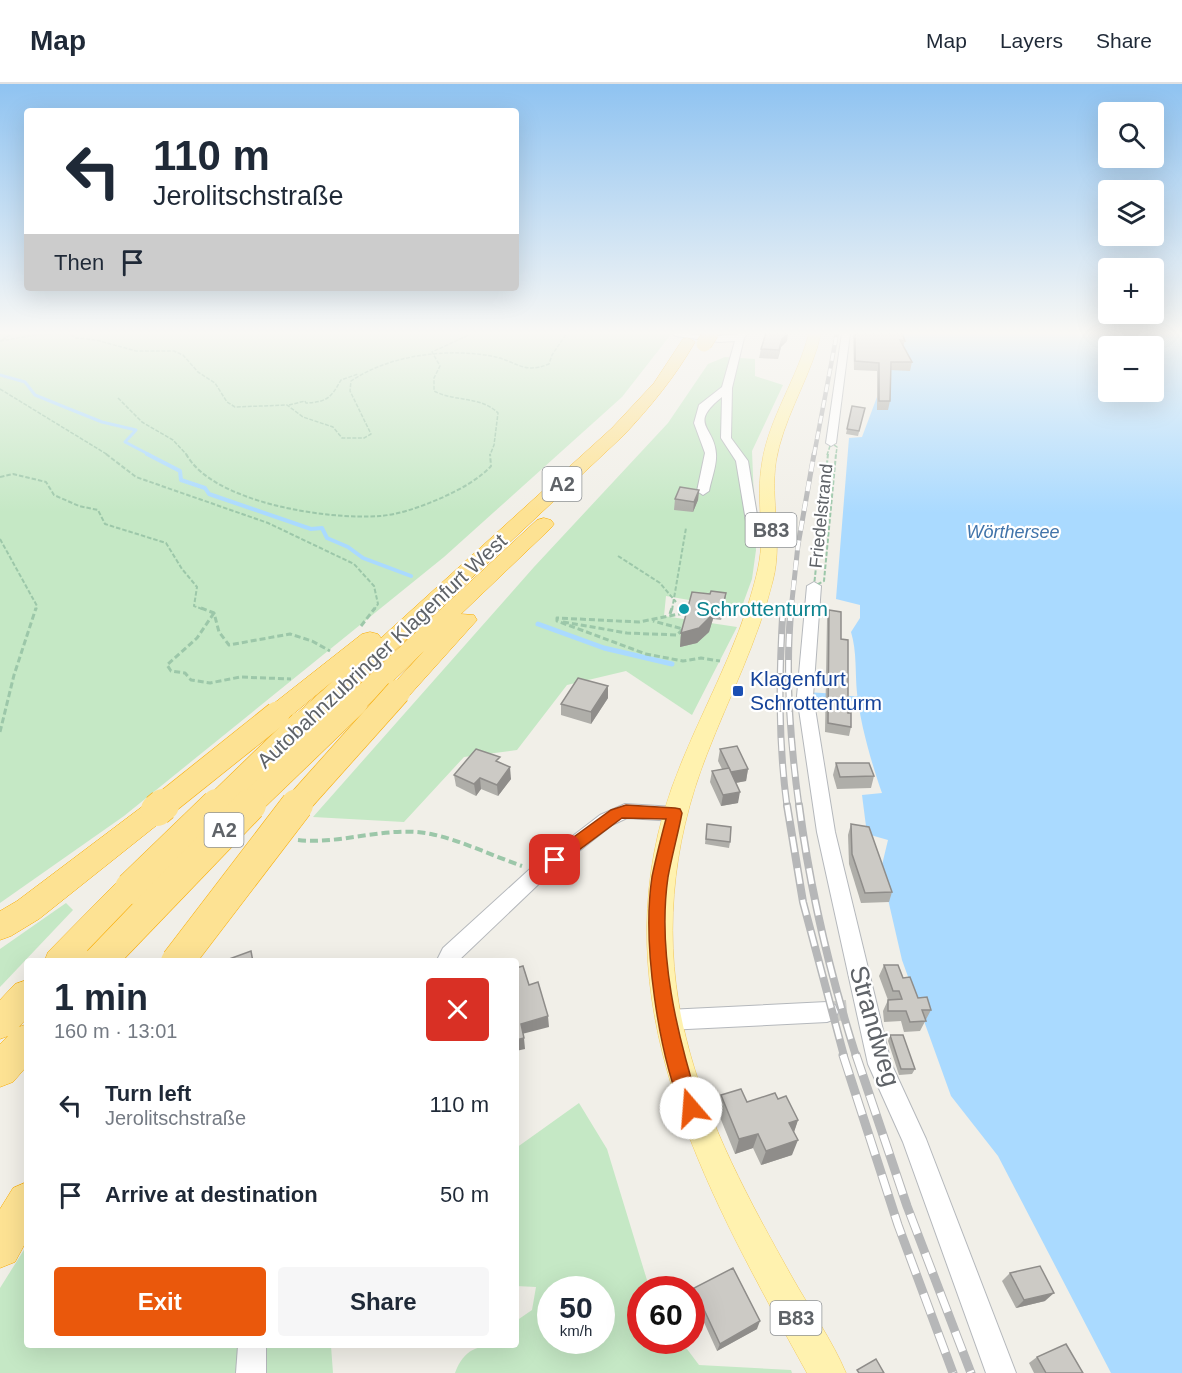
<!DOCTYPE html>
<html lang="en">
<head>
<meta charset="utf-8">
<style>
  body { margin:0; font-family:Helvetica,sans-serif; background:#f6f6f7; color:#1f2937; height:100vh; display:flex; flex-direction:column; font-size:22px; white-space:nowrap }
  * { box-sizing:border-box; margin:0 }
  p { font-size:20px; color:#747a83 }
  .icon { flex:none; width:33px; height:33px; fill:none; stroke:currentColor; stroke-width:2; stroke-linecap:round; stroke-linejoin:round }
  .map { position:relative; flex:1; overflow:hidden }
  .drawer { position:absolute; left:24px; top:874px; width:495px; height:390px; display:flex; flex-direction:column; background:#fff; border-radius:6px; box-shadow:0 6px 24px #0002 }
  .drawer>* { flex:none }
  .top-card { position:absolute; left:24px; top:24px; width:495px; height:183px; border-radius:6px; box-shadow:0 6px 24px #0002; background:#fff; color:#1f2937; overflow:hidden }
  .tools { position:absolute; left:1098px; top:18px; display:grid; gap:12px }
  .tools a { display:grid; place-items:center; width:66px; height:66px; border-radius:6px; background:#fff; box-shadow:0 6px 24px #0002; font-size:30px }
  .speed { position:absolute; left:537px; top:1192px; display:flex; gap:12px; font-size:30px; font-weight:700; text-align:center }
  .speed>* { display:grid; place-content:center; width:78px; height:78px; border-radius:50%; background:#fff; box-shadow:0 6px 24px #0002; line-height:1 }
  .speed small { font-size:15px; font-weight:400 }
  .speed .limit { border:9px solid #d22; background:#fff; color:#111 }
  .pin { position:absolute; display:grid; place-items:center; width:51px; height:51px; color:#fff; margin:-26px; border-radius:12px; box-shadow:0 3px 9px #0006 }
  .me { position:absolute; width:66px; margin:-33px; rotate:342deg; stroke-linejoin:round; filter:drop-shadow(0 0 4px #0008) }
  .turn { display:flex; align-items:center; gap:21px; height:126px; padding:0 30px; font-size:27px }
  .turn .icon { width:78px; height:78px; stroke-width:2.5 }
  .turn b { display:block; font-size:42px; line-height:51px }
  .then { display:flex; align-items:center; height:57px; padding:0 30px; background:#0003; gap:12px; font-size:22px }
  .round { display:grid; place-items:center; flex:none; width:63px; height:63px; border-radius:6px; background:#f6f6f7 }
  .summary { display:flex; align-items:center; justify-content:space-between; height:102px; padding:0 30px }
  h1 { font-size:36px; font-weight:700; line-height:45px }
  .button { display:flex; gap:12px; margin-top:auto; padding:12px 30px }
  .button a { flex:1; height:69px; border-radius:6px; background:#ea580c; color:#fff; font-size:24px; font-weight:700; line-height:69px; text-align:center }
  .button a+a { background:#f6f6f7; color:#1f2937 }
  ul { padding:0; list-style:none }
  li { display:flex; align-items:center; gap:18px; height:90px; padding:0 30px }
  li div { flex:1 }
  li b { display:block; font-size:22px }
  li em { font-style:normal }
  header { display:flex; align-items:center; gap:36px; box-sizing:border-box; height:84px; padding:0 30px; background:#fff; border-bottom:2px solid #e0e1e3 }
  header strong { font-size:28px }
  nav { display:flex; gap:33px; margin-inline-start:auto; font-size:21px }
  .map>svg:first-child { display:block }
  .green { fill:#c5e8c5; fill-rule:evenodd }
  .water { fill:#aadaff; fill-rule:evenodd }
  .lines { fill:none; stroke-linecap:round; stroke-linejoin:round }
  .stream-far2 { stroke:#aadaff; stroke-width:3 }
  .stream-far1 { stroke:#aadaff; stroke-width:4 }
  .stream { stroke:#aadaff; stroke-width:5 }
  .minor-tunnel { stroke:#ccccc8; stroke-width:20; stroke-dasharray:20 10; stroke-linecap:butt }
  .minor-casing { stroke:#b5b8bc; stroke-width:2 }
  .major-casing { stroke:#f2c960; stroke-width:1 }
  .highway-casing { stroke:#f9ab00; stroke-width:1 }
  .path-far3 { stroke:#9cc7a9; stroke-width:1.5; stroke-dasharray:4 1.5; stroke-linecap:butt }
  .path-far2 { stroke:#9cc7a9; stroke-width:2; stroke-dasharray:4.5 2; stroke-linecap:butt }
  .path-far1 { stroke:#9cc7a9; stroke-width:3; stroke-dasharray:6 3; stroke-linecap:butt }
  .path { stroke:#9cc7a9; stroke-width:4; stroke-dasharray:8 4; stroke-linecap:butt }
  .minor { fill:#fff; fill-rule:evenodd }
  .major { fill:#fff2af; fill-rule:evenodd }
  .highway { fill:#fde293; fill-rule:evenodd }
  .rail-far4-casing { stroke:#b6b7b8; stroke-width:4.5 }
  .rail-far3-casing { stroke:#b6b7b8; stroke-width:5 }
  .rail-far2-casing { stroke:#b6b7b8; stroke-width:7 }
  .rail-far1-casing { stroke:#b6b7b8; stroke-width:8 }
  .rail-casing { stroke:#b6b7b8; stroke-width:9 }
  .rail-far4 { stroke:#fff; stroke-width:3; stroke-dasharray:8; stroke-linecap:butt }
  .rail-far3 { stroke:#fff; stroke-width:4; stroke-dasharray:10; stroke-linecap:butt }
  .rail-far2 { stroke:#fff; stroke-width:4.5; stroke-dasharray:13; stroke-linecap:butt }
  .rail-far1 { stroke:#fff; stroke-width:5; stroke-dasharray:16; stroke-linecap:butt }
  .rail { stroke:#fff; stroke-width:7; stroke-dasharray:21; stroke-linecap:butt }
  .highway-bridge-far2-casing { stroke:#f9ab00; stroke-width:16; stroke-linecap:butt }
  .highway-bridge-far1-casing { stroke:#f9ab00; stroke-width:26; stroke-linecap:butt }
  .highway-bridge-casing { stroke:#f9ab00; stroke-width:33; stroke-linecap:butt }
  .highway-bridge-far2 { stroke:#fde293; stroke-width:15 }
  .highway-bridge-far1 { stroke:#fde293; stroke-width:25 }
  .highway-bridge { stroke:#fde293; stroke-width:32 }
  .wall { fill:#afaea9 }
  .shaded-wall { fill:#8f8d8a }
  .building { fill:#cccac5; stroke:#8f8d8a; stroke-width:1.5 }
  .route { fill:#ea580c; stroke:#983908; stroke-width:1.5 }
  .culture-dot { fill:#0f9aa8; stroke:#fff; stroke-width:2 }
  .transit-dot { fill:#1a4fb4; stroke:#fff; stroke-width:2 }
  .labels { text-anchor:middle; stroke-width:4.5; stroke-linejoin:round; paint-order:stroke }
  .far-street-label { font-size:18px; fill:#5f6368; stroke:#fff }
  .far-water-label { font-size:18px; font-style:italic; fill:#4174aa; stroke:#fff }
  .shield { fill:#fff; stroke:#8f9295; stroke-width:1.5 }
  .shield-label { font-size:20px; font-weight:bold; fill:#5f6368 }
  .culture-label { font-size:21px; fill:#0d838f; stroke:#fff; text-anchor:start }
  .street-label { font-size:21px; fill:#5f6368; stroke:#fff }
  .transit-label { font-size:21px; fill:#164399; stroke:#fff; text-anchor:start }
  .near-street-label { font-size:26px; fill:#5f6368; stroke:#fff }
</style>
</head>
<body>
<header>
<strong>Map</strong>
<nav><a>Map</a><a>Layers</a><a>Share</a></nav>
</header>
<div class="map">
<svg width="1182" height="1289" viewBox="0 0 1182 1289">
  <rect width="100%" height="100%" fill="#f1efe8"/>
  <g class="green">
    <path d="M0,249H672L622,313L444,473L124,732L0,819Z"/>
    <path d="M725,273L755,275V292L783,301L752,367L756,466L752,495L741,525L666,512L664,532L737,543L692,631L626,587L567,601L517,666L464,673L404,738L313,733L534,483L668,339L708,280Z"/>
    <path d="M66,819L73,826L0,903V865Z"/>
    <path d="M579,1019L607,1065L650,1206H640V1257H681L699,1281L791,1286L792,1289H455C467,1257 487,1262 516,1262V1237L532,1226L536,1203L516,1202V1064ZM550,1206H602V1257H550Z"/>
    <path d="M27,1161V1262H331L333,1289H0V1204Z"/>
  </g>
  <path class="water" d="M887,249H1182V1289H1111L998,1072L951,1012L902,876L881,785L888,756L867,750L862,711L882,709C872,681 860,639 857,609C855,588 857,568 851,548L860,534V521L836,515L849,354L862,353L886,289ZM1108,262H1154V308H1108Z"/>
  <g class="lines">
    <path class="stream-far2" d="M0,291L25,298L35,311L67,324L102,338L136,346L125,358L150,371"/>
    <path class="stream-far1" d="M147,370L180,387L181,396L205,404L209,410L311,445L322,444L327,454L348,463L363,474L411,492"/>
    <g class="stream">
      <path d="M538,540L604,564L672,580"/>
      <path d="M814,611L830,612"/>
      <path d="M843,614L858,615"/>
    </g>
    <path class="minor-tunnel" d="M827,928L867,924"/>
    <defs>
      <g id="minor">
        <path d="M672,249L719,252L748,249L744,254L732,304L731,354L748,377L759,443L776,465L775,468H765L747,443L736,377L721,354L722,313C687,341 715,342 716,370C717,381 711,396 709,407L703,411L697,407L705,369L694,339L699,321L722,303L735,257L719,258L676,252Z"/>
        <path d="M842,249H850L836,359L831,362L826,359Z"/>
        <path d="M814,498L821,502L813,612L835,748L891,979L926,1055L1016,1289H986L903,1058L868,980L817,748L797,612L807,502Z"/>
        <path d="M625,720L675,723L681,725L684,730L681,735L675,737L627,734L612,741L545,794L457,878H436L443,864L531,784L600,731Z"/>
        <path d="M827,918L835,921L838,928L835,935L827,938L667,946L659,943L656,936L659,929L667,926Z"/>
        <path d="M238,1262H266V1289H236Z"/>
      </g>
      <path id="major" d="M809,249H821L817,264C805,302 783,337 776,377C770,416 783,457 773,496C758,557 729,613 707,670C671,761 662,859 686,954C707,1040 750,1118 792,1193C810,1225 832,1256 846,1289H807C712,1117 606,934 663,731C684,658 725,593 748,521C754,501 760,482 761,462C762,434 757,406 762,379C769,333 798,294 809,249Z"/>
      <g id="highway">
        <path d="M688,254L695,258C675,293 651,322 624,351L310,646L301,649L292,646L288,640L292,634L333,597L286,636L277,638L268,636L264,630L268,624L362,550L370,548L378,550L381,554L612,344L654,299L683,255Z"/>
        <path d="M544,434L551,436L554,440L551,444L461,530L474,531L477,536L407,614L398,616L389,614L386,608L424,567L364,625L355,627L346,625L343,619L346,613L537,436Z"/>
        <path d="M157,716L167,719L171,726L167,733L39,835L11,852L0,856V827L17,817L147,719Z"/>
        <path d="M131,792L142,795L146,804L142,813L81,878H44L48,868L120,795Z"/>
        <path d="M27,896V934L19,943L27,940V982L13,998L0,1003V960L8,952L0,955V916L15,900Z"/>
        <path d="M27,1098V1156L15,1178L0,1184V1125L13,1104Z"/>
      </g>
    </defs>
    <use href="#minor" class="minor-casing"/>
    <use href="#major" class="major-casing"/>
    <use href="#highway" class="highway-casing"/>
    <g class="path-far3">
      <path d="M473,249L432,268L440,282L434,294V307C455,318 481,312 498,329L494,361L490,371"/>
      <path d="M2,256L14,249"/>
      <path d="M0,257L35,251L68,249L76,254L96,256L136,267H174L183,271L198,288L215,299L227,318L235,323L287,321L303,333L333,343L342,354H364L371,350L350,307L351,297C389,271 447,264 491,272C516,276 522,291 549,280L552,271L567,249"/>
      <path d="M0,305L108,371"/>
      <path d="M118,314L142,338L173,356L187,371"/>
      <path d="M289,321L305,317L306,319C327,318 331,314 341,296L358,290"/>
      <path d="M827,371L831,359L837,363L836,371"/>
    </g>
    <g class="path-far2">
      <path d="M106,370L136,393L268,439L354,480L374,502L378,520L374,526"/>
      <path d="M186,370C213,419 328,436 380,432C410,430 471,405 491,382L490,370"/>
      <path d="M828,370L814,502L824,497L836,370"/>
      <path d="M0,393L13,390L46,398L54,411L79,422L98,426L105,440L166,459L182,485L197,503L194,522L205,526"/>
      <path d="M0,455L37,522L36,526"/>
      <path d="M618,472L660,499L676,518"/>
      <path d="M672,526L686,444"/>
    </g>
    <g class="path-far1">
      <path d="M201,524L214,529L219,548L229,561L290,550L312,557L330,567"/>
      <path d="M214,529L197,554L167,581L171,587L185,589L191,596L210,599L240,593L291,595"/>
      <path d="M684,529L639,538L557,534V537L646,570L683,577L701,574L720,577"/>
      <path d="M670,530L672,524"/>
      <path d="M563,538L627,549L677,551L683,545L653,537"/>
      <path d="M361,542L375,524"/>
      <path d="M0,648L14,591L36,524"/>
    </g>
    <path class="path" d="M298,756C342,761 387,741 431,750C460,756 493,772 522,782"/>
    <use href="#minor" class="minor"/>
    <use href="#major" class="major"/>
    <use href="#highway" class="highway"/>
    <defs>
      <path id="rail-far4" d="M814,371L837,249"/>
      <g id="rail-far3">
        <path d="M783,526V523"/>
        <path d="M791,526L798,461L814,370"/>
      </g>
      <g id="rail-far2">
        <path d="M783,524C779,591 778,656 787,722"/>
        <path d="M791,524C785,590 790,657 799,722"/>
      </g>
      <g id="rail-far1">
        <path d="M787,721L803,818L844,972"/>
        <path d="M799,721C810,806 830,890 856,972"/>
      </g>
      <g id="rail">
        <path d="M843,971L898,1141L953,1289"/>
        <path d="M856,971L907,1122L971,1289"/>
      </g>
    </defs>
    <use href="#rail-far4" class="rail-far4-casing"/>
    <use href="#rail-far3" class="rail-far3-casing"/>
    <use href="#rail-far2" class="rail-far2-casing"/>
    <use href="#rail-far1" class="rail-far1-casing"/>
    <use href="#rail" class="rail-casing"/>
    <use href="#rail-far4" class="rail-far4"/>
    <use href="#rail-far3" class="rail-far3"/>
    <use href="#rail-far2" class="rail-far2"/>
    <use href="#rail-far1" class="rail-far1"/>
    <use href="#rail" class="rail"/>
    <defs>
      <path id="highway-bridge-far2" d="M704,260L711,249"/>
      <g id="highway-bridge-far1">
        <path d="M162,722L277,630"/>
        <path d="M216,722L301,640"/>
        <path d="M248,722L355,619"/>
        <path d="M296,722L398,608"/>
      </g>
      <g id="highway-bridge">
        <path d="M157,726L163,721"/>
        <path d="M131,804L217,721"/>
        <path d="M99,878L250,721"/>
        <path d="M177,878L297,721"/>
      </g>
    </defs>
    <use href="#highway-bridge-far2" class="highway-bridge-far2-casing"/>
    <use href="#highway-bridge-far1" class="highway-bridge-far1-casing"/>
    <use href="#highway-bridge" class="highway-bridge-casing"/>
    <use href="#highway-bridge-far2" class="highway-bridge-far2"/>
    <use href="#highway-bridge-far1" class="highway-bridge-far1"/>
    <use href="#highway-bridge" class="highway-bridge"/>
  </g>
  <g class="wall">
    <path d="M788,249L787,257L781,263L778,275L759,274L761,265Z"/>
    <path d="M853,249H902L905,257L903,263L912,278L910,287L890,286V317L888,326H877V287L854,286Z"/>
    <path d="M852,322L865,324L858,352L846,350Z"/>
    <path d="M699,406L698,416L693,428L674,426L675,415Z"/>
    <path d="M710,510L724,523L721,536L713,535L709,548L697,559L680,563L681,549Z"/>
    <path d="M829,526L841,555L848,629L851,643L849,652L825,648L827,535Z"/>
    <path d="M608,614L591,640L561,631V620Z"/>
    <path d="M720,665L748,685L746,697L736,699L738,719L721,722L710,698L712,687L722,685L718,677Z"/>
    <path d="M500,679L511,695L498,712L481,705L476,712L456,702L454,691Z"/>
    <path d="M836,679L874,692L871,704L837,705L833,691Z"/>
    <path d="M707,740L730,758L729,764L705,760Z"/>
    <path d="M851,740L892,808L889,818L861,819L849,780L848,751Z"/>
    <path d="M884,881L903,894L918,914L931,926L920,947L904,948L901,937L884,938L883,927L888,916L879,892Z"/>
    <path d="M890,951L915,985L912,990L899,991L888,957Z"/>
    <path d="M721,1011L747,1018L778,1015L798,1036L794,1048L792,1071L761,1081L753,1064L735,1070L717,1026Z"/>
    <path d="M1010,1189L1045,1217L1016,1224L1002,1197Z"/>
    <path d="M694,1204L757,1245L717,1267L692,1212Z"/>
    <path d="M1037,1273L1083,1289H1034L1029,1279Z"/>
  </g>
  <g class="shaded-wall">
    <path d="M788,249L787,257L781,263L778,275L782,255Z"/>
    <path d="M699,406L698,416L693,428L694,418Z"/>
    <path d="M726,509L724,523L721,536L723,521Z"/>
    <path d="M715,520L713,535L709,548L697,559L680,563L681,549Z"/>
    <path d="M608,602V614L591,640V628Z"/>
    <path d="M510,683L511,695L498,712L497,701Z"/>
    <path d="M748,685L746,697L729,700L731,688Z"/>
    <path d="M480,694L481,705L476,712L474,700Z"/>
    <path d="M740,708L738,719L721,722L723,711Z"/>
    <path d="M548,932L549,943L522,950L521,940Z"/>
    <path d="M524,954L525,965L516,967V956Z"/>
    <path d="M798,1036L793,1051L789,1039Z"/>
    <path d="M758,1050L753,1064L735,1070L739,1055Z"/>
    <path d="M798,1056L792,1071L761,1081L766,1067Z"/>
    <path d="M1054,1209L1045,1217L1016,1224L1024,1216Z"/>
    <path d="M760,1237L757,1245L717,1267L720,1260Z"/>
  </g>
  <g class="building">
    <path d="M766,249H788L782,255L779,266L761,265Z"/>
    <path d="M855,249H902L905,257L900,256L912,278H891L890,317H879V279L855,277Z"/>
    <path d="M852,322L865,324L859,347L847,345Z"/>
    <path d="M680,403L699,406L694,418L675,415Z"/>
    <path d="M711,507L726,509L723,521L715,520L710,533L699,544L681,549L692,508L710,510Z"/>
    <path d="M829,526L841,528V555L848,556V629H851V643L828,639Z"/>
    <path d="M578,594L608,602L591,628L561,620Z"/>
    <path d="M737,662L748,685L731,688L720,665Z"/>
    <path d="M476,665L500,673L496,677L510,683L497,701L480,694L474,700L454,691Z"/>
    <path d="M836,679H869L874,692L840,693Z"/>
    <path d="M729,684L740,708L723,711L712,687Z"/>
    <path d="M707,740L731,743L730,758L706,755Z"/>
    <path d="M851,740L869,743L892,808L865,809L852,770Z"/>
    <path d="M251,867L253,878H221Z"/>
    <path d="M884,881H898L903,894L910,893L918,914L927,913L931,926H922L926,937L910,938L906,927H888V916L902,915L899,907H893Z"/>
    <path d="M523,882L529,901L538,898L548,932L521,940L524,954L516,956V884Z"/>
    <path d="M890,951H903L915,985H901Z"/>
    <path d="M741,1005L747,1018L775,1009L778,1015L786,1012L798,1036L789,1039L798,1056L766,1067L758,1050L739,1055L721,1011Z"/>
    <path d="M1040,1182L1054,1209L1024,1216L1010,1189Z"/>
    <path d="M733,1184L760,1237L720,1260L694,1204Z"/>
    <path d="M1066,1260L1083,1289H1046L1037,1273Z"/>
    <path d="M876,1275L884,1289H859L857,1286Z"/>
  </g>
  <linearGradient id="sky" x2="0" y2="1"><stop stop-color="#8fc3f1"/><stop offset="0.58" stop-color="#f9f8f5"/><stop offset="1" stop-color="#f9f8f5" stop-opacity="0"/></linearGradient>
  <rect width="1182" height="429" fill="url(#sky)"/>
  <path class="route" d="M626,721L675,724L680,725L682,729C678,750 672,771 668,793C657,869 677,951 700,1024L698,1031L691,1034L684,1031C658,969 642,859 652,793C656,773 661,754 666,735L622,734L560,780L555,782L549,780L547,776L549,771L611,726Z"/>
  <circle class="culture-dot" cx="684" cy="525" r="6"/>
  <rect class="transit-dot" x="732" y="601" width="12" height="12" rx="3"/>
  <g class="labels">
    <g class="far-street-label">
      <text transform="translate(821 432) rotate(-84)" y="6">Friedelstrand</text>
    </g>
    <g class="far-water-label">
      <text x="1013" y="454">Wörthersee</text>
    </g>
    <g class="shield">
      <rect x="542.5" y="383" width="39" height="34" rx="4.5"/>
      <rect x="745.5" y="429" width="51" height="34" rx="4.5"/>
      <rect x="204.5" y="729" width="39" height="34" rx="4.5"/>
      <rect x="770.5" y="1217" width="51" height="34" rx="4.5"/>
    </g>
    <g class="shield-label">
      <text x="562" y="407">A2</text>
      <text x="771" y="453">B83</text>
      <text x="224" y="753">A2</text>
      <text x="796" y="1241">B83</text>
    </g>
    <g class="culture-label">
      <text x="696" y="532">Schrottenturm</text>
    </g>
    <g class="street-label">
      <text transform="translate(382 567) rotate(-43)" y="7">Autobahnzubringer Klagenfurt West</text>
    </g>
    <g class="transit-label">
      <text x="750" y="602">Klagenfurt<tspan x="750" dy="24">Schrottenturm</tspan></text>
    </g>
    <g class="near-street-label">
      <text transform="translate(875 942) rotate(74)" y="9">Strandweg</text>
    </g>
  </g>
</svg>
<div class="tools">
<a><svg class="icon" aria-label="search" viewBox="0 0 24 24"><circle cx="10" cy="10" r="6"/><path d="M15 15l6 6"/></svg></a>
<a><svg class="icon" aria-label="layers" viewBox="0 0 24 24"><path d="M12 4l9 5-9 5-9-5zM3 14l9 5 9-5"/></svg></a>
<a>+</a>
<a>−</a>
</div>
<div class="speed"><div>50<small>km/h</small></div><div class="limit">60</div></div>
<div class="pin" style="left:555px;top:776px;background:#d93025"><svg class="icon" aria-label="arrive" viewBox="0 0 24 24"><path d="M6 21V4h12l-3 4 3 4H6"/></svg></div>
<svg class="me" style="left:691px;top:1024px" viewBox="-20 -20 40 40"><circle r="19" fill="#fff"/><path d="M0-13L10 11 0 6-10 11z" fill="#ea580c"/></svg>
<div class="top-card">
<div class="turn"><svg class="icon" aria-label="left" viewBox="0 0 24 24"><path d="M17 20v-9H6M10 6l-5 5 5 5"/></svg><div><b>110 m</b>Jerolitschstraße</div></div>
<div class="then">Then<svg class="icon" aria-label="arrive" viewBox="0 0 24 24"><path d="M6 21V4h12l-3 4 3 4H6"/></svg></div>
</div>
<section class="drawer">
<div class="summary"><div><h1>1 min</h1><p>160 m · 13:01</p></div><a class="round" style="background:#d93025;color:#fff"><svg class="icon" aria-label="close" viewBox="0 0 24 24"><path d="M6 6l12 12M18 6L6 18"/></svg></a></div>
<ul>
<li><svg class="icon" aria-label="left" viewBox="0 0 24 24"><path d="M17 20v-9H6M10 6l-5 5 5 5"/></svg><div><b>Turn left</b><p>Jerolitschstraße</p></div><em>110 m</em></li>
<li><svg class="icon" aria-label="arrive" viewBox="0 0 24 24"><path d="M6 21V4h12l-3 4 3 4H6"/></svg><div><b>Arrive at destination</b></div><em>50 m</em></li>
</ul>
<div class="button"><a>Exit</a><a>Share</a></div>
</section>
</div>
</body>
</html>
